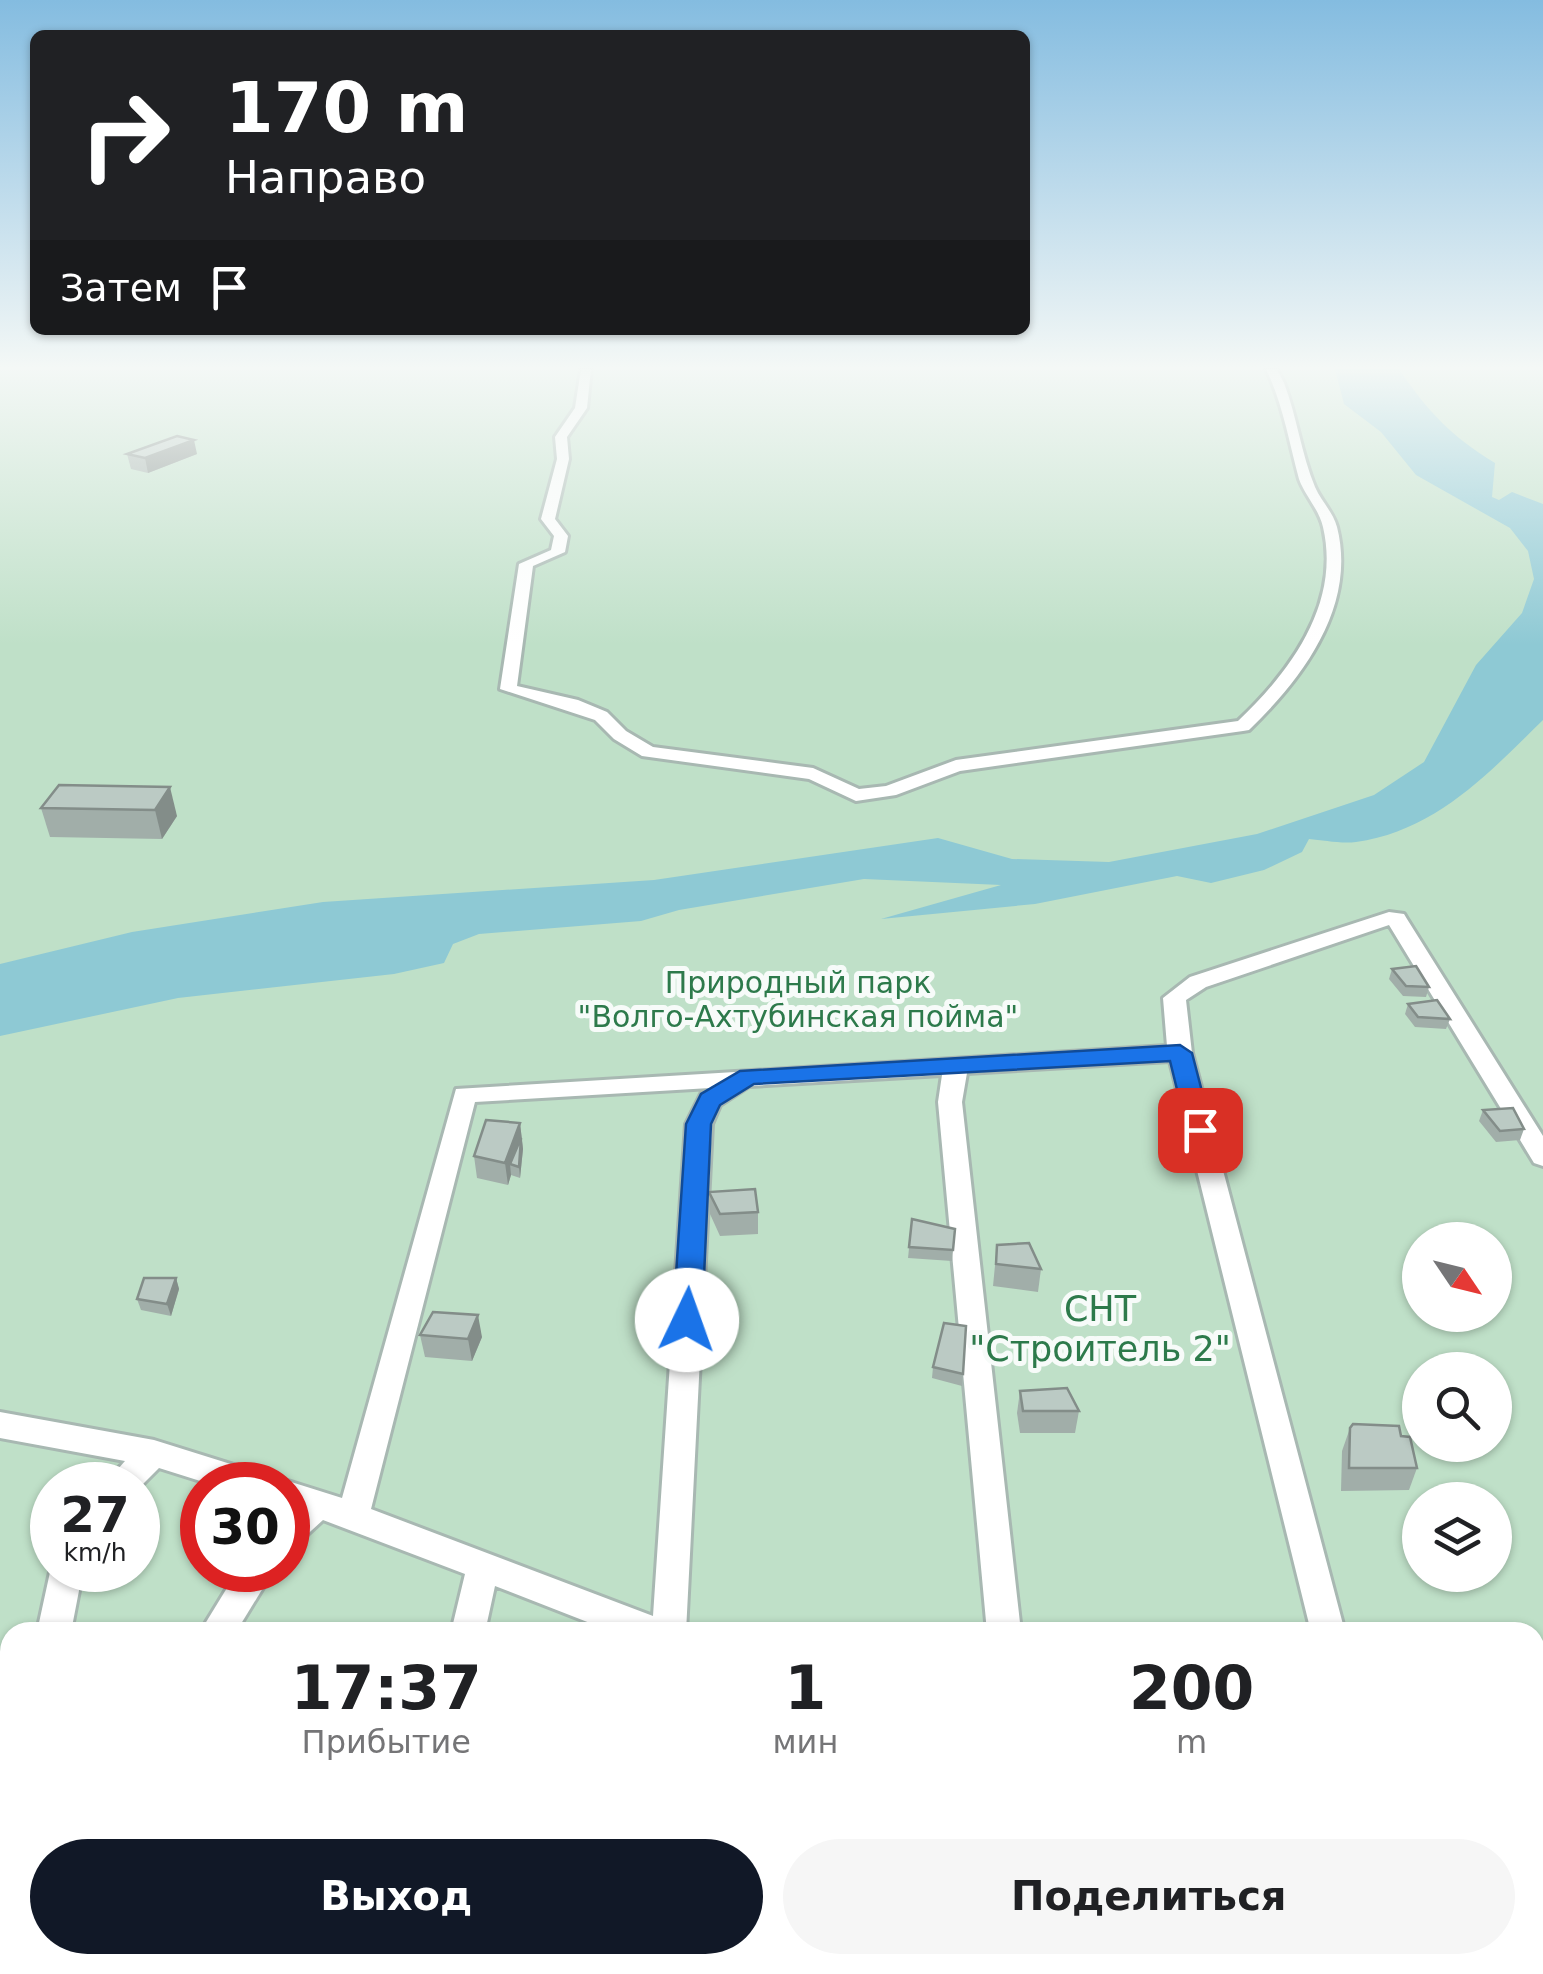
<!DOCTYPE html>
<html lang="ru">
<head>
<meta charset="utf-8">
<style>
  body { margin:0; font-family:"DejaVu Sans",sans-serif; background:#f6f6f6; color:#202124; height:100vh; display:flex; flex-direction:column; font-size:38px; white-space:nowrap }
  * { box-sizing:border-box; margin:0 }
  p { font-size:32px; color:#757577 }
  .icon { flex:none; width:55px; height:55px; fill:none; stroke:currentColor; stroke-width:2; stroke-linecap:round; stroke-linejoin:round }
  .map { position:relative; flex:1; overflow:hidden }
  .details { position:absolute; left:0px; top:1622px; width:1545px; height:352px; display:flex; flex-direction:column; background:#fff; border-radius:30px 30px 0 0; box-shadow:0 2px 8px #0004 }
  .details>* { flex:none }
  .guide { position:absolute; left:30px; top:30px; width:1000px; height:305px; border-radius:15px; box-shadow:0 2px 8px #0004; background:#202124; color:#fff; overflow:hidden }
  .needle { width:65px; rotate:125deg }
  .tools { position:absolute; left:1402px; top:1222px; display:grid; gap:20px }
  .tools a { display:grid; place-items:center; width:110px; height:110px; border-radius:50%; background:#fff; box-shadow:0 2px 8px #0004; font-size:50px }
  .speed { position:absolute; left:30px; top:1462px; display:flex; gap:20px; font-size:50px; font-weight:700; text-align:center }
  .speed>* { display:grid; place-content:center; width:130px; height:130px; border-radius:50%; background:#fff; box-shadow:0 2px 8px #0004; line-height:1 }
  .speed small { font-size:25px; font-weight:400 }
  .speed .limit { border:15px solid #d22; background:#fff; color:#111 }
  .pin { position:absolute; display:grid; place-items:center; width:85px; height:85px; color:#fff; margin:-42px; border-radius:20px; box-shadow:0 5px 15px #0006 }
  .me { position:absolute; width:110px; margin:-55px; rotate:3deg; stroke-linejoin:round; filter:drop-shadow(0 0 8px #0008) }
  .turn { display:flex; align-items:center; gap:35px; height:210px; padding:0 30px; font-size:45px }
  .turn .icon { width:130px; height:130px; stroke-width:2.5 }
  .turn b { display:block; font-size:70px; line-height:85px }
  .then { display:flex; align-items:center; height:95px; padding:0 30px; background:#0003; gap:20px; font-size:38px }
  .eta { display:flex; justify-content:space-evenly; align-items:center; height:170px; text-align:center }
  .eta b { font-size:60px; font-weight:600; line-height:70px }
  .button { display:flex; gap:20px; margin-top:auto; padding:20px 30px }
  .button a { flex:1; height:115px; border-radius:60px; background:#111827; color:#fff; font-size:40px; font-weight:600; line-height:115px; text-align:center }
  .button a+a { background:#f6f6f6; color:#202124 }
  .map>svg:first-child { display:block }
  .green { fill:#bfe0c8; fill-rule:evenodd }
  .water { fill:#8ec9d4 }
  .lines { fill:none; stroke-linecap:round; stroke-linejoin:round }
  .street-casing { stroke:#a8b8b2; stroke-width:6 }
  .street { fill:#fff; fill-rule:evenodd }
  .wall { fill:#a1aea9 }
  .shaded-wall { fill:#838d89 }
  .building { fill:#bbcac4; stroke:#838d89; stroke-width:2.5 }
  .route { fill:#1a73e8; stroke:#114b97; stroke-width:2.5 }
  .labels { text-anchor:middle; stroke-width:10; stroke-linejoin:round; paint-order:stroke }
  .park-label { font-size:30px; fill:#2d7a4b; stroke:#f7fbf9 }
  .near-park-label { font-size:35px; fill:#2d7a4b; stroke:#f7fbf9 }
</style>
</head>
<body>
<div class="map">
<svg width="1543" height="1974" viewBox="0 0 1543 1974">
  <rect width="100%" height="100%" fill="#e6efeb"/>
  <path class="green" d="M0,369H1543V1974H0ZM1420,1240H1495V1315H1420ZM1420,1370H1495V1445H1420ZM52,1485H138V1570H52ZM202,1485H288V1570H202ZM1420,1500H1495V1575H1420ZM10,1632H1535V1965H10Z"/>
  <path class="water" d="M1335,369H1399C1428,412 1451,436 1495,463L1492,497L1499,500L1512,492L1543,504V720C1488,774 1435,831 1356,842C1341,844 1323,840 1309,839L1302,852L1264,870L1211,883L1177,876L1035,904L881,919L1001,885L864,879L679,910L641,921L479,934L453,944L444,963L394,974L178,998L0,1036V964L132,932L323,902L654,880L938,838L1012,859L1109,862L1257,834L1374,795L1424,762L1476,665L1522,613L1534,579L1528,551L1510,528L1416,475L1381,432L1344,404Z"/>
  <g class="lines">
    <defs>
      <g id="street">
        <path d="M581,369H591L587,408L567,437L569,459L555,519L568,536L565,552L533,566L517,686L578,700L607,712L626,731L653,747L813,768L859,789L886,786L956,760L1238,721C1290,672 1341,604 1323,527C1319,509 1305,496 1299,479C1289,442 1283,404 1266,369H1277L1284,383C1297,417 1301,453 1315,487C1321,501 1333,512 1337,527C1357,606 1303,678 1249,730L1243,731L960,771L896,795L856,801L809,779L642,756L614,739L595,720L500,689L519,564L551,550L554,536L541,519L557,459L555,437L575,408Z"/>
        <path d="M1389,912L1404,914L1407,919L1543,1136V1166L1534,1163L1389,925L1206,987L1186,1000L1192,1053L1345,1632H1311L1170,1061L967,1073L962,1102L1021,1632H987L938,1102L942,1075L749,1086L720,1105L712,1124L686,1632H613L495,1586L485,1632H451L465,1574L323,1520L300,1541L288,1545V1485H278L288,1481L342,1498L456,1089L1167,1046L1163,998L1190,977ZM710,1088L701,1094L686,1124L653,1616L371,1509L475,1102Z"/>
        <path d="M0,1412L154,1440L266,1475L271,1485H213L159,1468L138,1489V1485H104L125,1461L0,1438Z"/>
        <path d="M52,1563V1570H83L71,1632H37Z"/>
        <path d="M238,1570H274L236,1632H200Z"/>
        <path d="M10,1731V1787L0,1792V1735Z"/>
        <path d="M30,1965H71L68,1974H26Z"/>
        <path d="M373,1965H413L412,1974H370Z"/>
        <path d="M1163,1965H1204L1201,1974H1159Z"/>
        <path d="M1381,1965H1439L1443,1974H1384Z"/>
      </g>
    </defs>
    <use href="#street" class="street-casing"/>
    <use href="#street" class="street"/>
  </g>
  <g class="wall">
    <path d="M127,454H197L148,473L131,469Z"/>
    <path d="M59,785L177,816L162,839L50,837L41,808Z"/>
    <path d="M1392,969L1429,987L1426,997L1403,996L1389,979Z"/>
    <path d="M1408,1004L1450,1019L1446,1029L1415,1027L1405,1014Z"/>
    <path d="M1483,1110L1524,1129L1520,1140L1496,1142L1479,1121Z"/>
    <path d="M520,1123L523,1149L520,1178L511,1175L508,1185L477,1178L474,1156Z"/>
    <path d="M709,1192L758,1212V1234L720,1236L710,1214Z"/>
    <path d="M912,1219L955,1229L952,1261L908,1258Z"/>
    <path d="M997,1245L1041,1269L1038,1292L993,1286Z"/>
    <path d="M176,1278L179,1289L171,1316L141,1310L137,1299Z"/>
    <path d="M966,1326L962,1386L932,1378L933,1367Z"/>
    <path d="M420,1335L482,1337L472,1361L425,1357Z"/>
    <path d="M1020,1391L1079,1411L1075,1433H1020L1017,1413Z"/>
    <path d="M1350,1428L1401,1436L1417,1468L1409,1490L1341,1491L1342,1451Z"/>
  </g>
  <g class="shaded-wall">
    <path d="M194,440L197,454L148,473L145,458Z"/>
    <path d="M170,787L177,816L162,839L155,810Z"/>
    <path d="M520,1123L523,1149L520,1178L519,1167L510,1164L511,1175L508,1185L505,1163Z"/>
    <path d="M176,1278L179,1289L171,1316L167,1304Z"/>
    <path d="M478,1315L482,1337L472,1361L468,1339Z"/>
  </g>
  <g class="building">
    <path d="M177,436L194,440L145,458L127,454Z"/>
    <path d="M59,785L170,787L155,810L41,808Z"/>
    <path d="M1416,966L1429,987L1406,986L1392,969Z"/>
    <path d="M1437,1000L1450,1019L1418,1017L1408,1004Z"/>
    <path d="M1513,1108L1524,1129L1500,1131L1483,1110Z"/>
    <path d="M486,1120L520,1123L505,1163L474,1156Z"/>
    <path d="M521,1138L519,1167L510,1164Z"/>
    <path d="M755,1189L758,1212L720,1214L709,1192Z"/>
    <path d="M912,1219L955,1229L953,1250L909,1247Z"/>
    <path d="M1029,1243L1041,1269L996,1264L997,1245Z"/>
    <path d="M144,1278H176L167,1304L137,1299Z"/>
    <path d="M433,1312L478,1315L468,1339L420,1335Z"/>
    <path d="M944,1323L966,1326L963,1374L933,1367Z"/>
    <path d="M1067,1388L1079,1411H1023L1020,1391Z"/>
    <path d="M1353,1424L1399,1426L1401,1436L1410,1437L1417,1468H1349L1350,1428Z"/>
  </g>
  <linearGradient id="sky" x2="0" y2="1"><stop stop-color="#84bce0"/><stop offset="0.57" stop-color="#f4f8f6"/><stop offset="1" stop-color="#f4f8f6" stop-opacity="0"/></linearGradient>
  <rect width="1543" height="645" fill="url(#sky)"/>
  <path class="route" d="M1180,1045L1192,1053L1212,1130L1200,1139L1187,1130L1170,1061L754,1084L720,1105L711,1124L702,1320L698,1328L687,1331L677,1328L673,1320L686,1124L701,1094L740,1071Z"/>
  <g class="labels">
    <g class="park-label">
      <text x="798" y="993">Природный парк<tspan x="798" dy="34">"Волго-Ахтубинская пойма"</tspan></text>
    </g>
    <g class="near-park-label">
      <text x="1100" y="1321">СНТ<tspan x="1100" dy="40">"Строитель 2"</tspan></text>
    </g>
  </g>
</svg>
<div class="tools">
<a><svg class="needle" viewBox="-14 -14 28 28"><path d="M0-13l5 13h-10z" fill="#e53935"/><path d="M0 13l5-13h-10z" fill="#757577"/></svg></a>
<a><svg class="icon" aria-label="search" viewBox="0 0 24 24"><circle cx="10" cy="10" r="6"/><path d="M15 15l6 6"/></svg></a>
<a><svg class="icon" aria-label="layers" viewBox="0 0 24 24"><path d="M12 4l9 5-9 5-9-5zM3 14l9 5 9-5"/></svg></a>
</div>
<div class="speed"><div>27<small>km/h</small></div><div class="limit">30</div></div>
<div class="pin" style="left:1200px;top:1130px;background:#d93025"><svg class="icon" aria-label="arrive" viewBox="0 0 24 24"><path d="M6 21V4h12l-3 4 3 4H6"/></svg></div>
<svg class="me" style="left:687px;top:1320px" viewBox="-20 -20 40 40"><circle r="19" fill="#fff"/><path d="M0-13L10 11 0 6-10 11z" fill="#1a73e8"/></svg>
<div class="guide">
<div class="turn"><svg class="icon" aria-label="right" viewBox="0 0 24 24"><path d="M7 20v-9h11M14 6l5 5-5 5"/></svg><div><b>170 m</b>Направо</div></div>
<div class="then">Затем<svg class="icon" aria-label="arrive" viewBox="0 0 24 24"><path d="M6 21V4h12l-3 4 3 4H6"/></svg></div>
</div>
<section class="details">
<div class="eta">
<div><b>17:37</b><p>Прибытие</p></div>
<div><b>1</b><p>мин</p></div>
<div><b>200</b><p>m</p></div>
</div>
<div class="button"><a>Выход</a><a>Поделиться</a></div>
</section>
</div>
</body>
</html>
